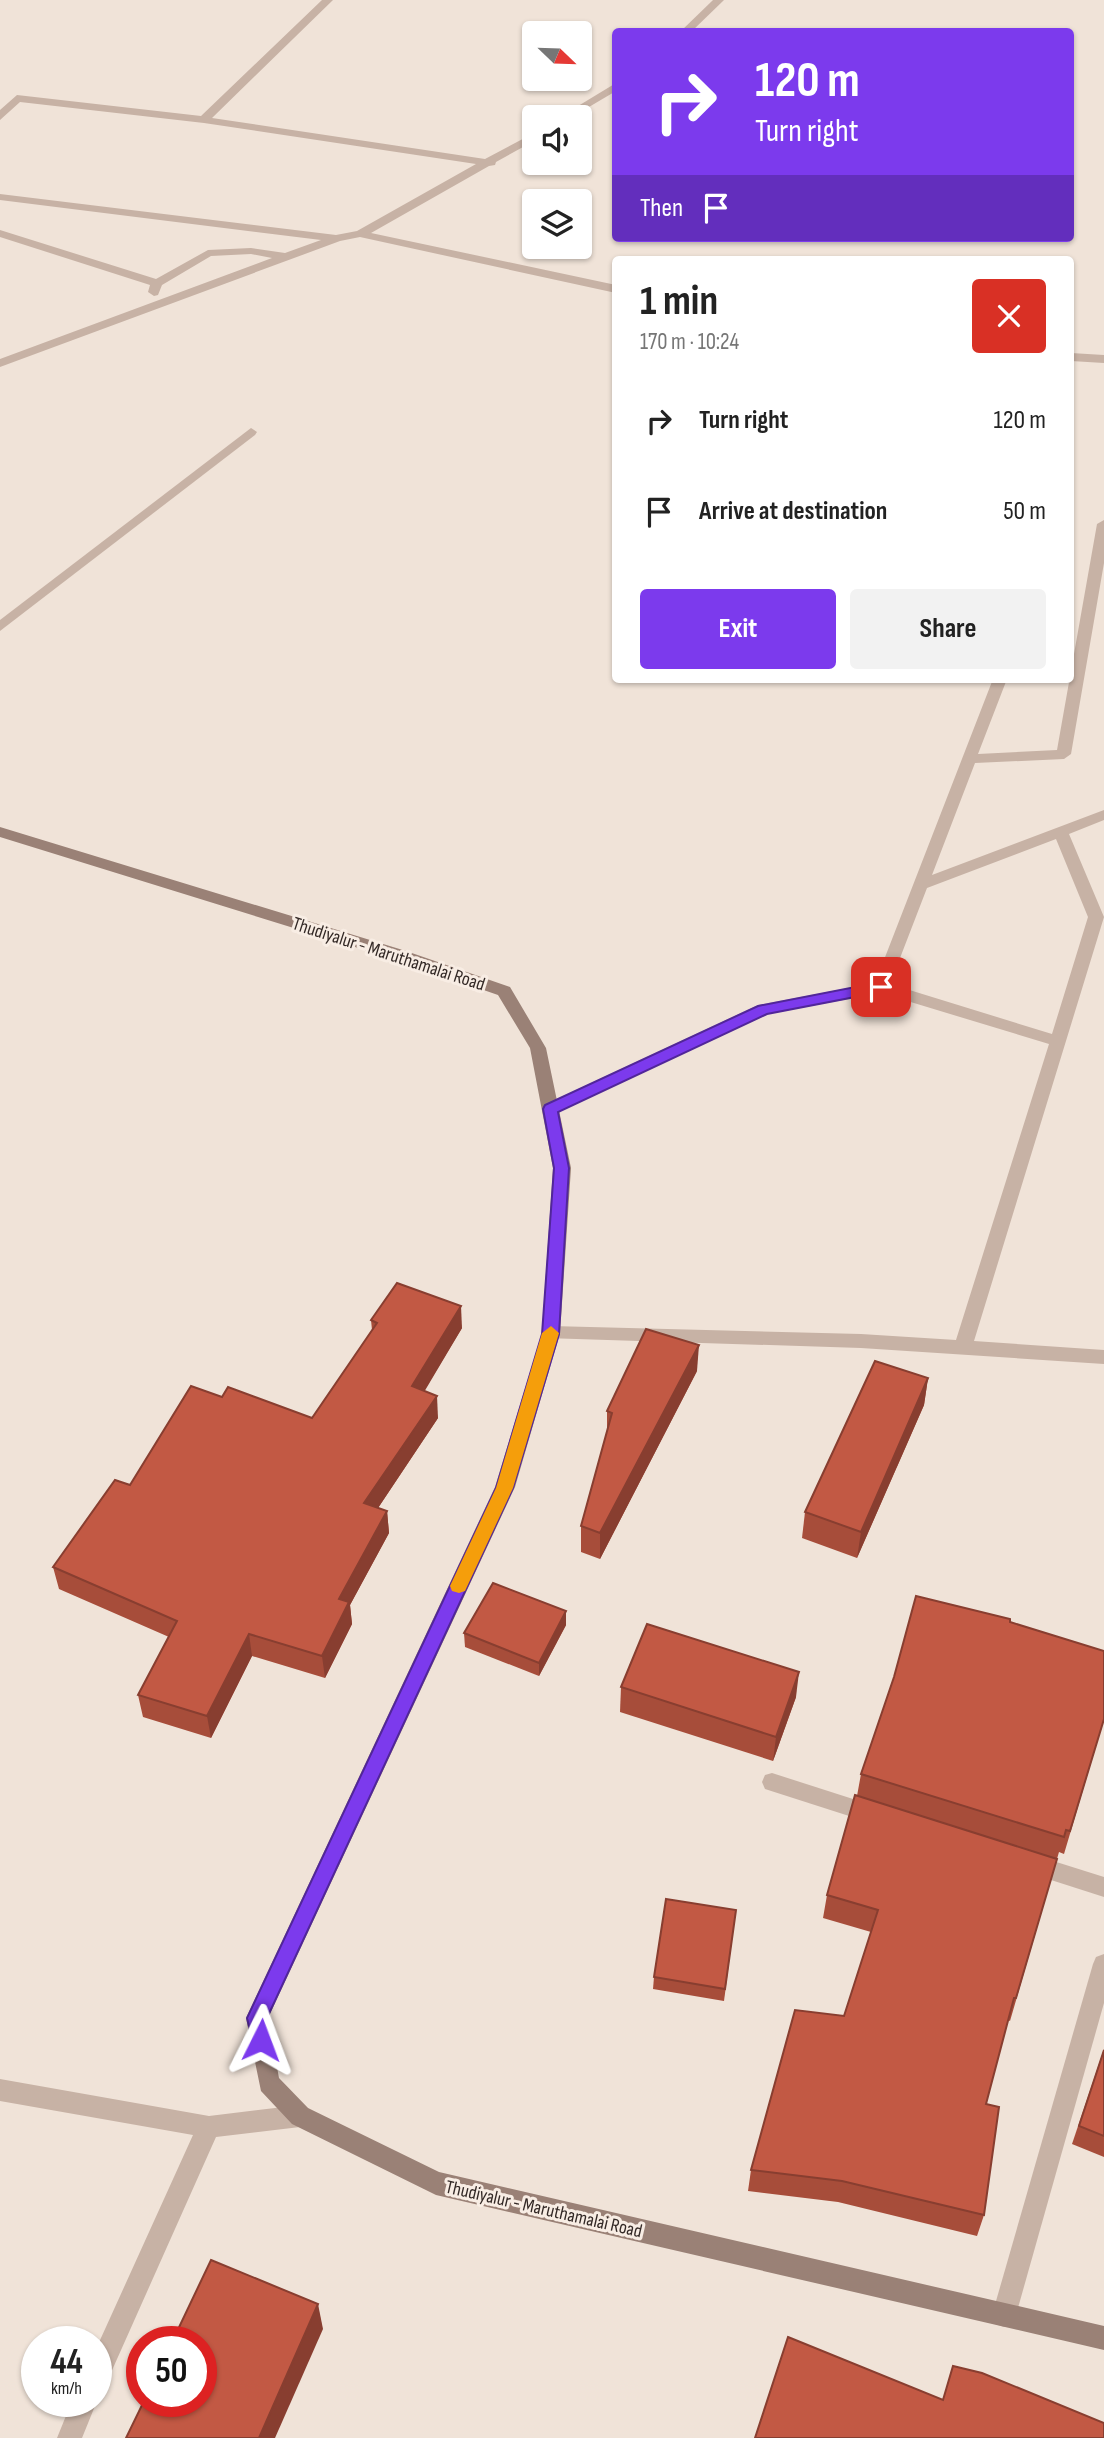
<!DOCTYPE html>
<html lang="en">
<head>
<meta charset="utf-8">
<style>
  body { margin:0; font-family:"Sofia Sans Condensed",sans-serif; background:#f2f2f2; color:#222; height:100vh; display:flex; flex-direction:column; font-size:26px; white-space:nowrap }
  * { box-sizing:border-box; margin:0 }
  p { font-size:23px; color:#767676 }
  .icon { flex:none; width:38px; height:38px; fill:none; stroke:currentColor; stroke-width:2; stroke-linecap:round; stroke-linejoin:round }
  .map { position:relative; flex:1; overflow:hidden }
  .side { position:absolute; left:612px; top:256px; width:462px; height:427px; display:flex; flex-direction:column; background:#fff; border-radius:7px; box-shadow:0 2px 5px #0004 }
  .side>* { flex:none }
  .guide { position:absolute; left:612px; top:28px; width:462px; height:214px; border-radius:7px; box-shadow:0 2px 5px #0004; background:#7c3aed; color:#fff; overflow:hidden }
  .needle { width:46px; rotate:113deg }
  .buttons { position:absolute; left:522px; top:21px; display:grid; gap:14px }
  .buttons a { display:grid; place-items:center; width:70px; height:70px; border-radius:7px; background:#fff; box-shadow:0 2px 5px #0004; font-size:35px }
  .speed { position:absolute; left:21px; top:2326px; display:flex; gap:14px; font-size:35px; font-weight:700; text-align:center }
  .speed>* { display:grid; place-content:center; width:91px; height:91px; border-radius:50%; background:#fff; box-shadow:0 2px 5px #0004; line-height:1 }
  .speed small { font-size:18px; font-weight:400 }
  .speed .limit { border:10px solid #d22; background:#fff; color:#111 }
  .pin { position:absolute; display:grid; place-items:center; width:60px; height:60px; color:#fff; margin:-30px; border-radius:14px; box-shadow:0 4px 10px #0006 }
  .me { position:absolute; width:77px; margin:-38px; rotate:3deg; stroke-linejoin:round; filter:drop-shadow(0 0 5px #0008) }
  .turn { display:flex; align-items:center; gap:24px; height:147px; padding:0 28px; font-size:32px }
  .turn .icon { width:91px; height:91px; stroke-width:2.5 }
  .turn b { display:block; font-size:49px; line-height:60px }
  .then { display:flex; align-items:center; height:66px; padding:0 28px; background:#0003; gap:14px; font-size:26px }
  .round { display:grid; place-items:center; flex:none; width:74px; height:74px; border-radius:7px; background:#f2f2f2 }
  .overview { display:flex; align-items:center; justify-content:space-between; height:119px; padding:0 28px }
  h1 { font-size:42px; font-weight:700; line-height:52px }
  .primary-button { display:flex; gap:14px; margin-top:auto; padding:14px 28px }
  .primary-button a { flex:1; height:80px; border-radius:7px; background:#7c3aed; color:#fff; font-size:28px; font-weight:700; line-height:80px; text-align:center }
  .primary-button a+a { background:#f2f2f2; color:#222 }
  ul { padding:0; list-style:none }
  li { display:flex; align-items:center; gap:21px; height:91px; padding:0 28px }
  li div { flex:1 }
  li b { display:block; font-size:26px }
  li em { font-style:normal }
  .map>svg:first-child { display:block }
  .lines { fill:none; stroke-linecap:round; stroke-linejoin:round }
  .street { fill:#c7b2a5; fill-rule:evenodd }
  .secondary { fill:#9a8176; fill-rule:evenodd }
  .wall { fill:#a74d3a }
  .shaded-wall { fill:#883e30 }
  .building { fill:#c25944; stroke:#883e30; stroke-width:2 }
  .route { fill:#7c3aed; stroke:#51269a; stroke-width:2 }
  .slow { fill:#f59e0b }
  .labels { text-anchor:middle; stroke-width:6; stroke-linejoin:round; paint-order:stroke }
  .street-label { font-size:19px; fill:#332926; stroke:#f8ede4 }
</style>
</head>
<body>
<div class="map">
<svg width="1104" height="2438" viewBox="0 0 1104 2438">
  <rect width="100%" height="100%" fill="#f0e3d8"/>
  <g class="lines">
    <g class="street">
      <path d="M322,0H333L212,118L485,159L534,133V141L496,162L495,165L489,166L371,233L616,285V293L360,237L340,241L0,367V359L272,258L251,254L211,256L162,285L158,295L154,296L148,292L150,285L0,237V230L156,279L208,250L251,248L285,253L321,240L0,200V194L336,235L357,231L476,164L204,123L20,102L0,120V110L17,95L201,116Z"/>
      <path d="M713,0H724L691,32H680Z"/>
      <path d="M616,83V91L572,117H560Z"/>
      <path d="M1071,353L1104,355V363L1071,361Z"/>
      <path d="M251,428L257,432L255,435L0,631V620Z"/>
      <path d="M1104,520V563L1071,754L1064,759L975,763L932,875L1104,810V820L1069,834L1104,917L974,1341L1104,1350V1364L861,1348L545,1338L542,1333L545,1328L551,1326L861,1334L956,1340L1049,1044L881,993L768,1014L556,1113H544L542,1109L544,1105L758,1005L875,983L993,679H1007L978,754L1057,750L1097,524ZM1056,839L1088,917L1052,1034L890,984L927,888Z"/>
      <path d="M772,1773L881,1808L885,1815L881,1822L874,1824L765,1789L762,1782L765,1775Z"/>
      <path d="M1031,1854L1104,1877V1897L1023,1871L1020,1864L1023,1857Z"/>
      <path d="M1104,1954V2003L1016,2315L1013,2324L1004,2327L995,2324L992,2315L1093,1964L1096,1957Z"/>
      <path d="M0,2079L209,2116L300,2105L308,2108L311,2116L308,2124L300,2127L216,2137L105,2386L96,2389V2349L193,2135L0,2101Z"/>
      <path d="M96,2398L97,2401L82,2438H57L72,2401H96Z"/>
    </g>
    <path class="secondary" d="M0,827L406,951L510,987L546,1048L571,1168L560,1333L515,1487L268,2018L279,2078L308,2108L439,2172L1104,2326V2350L436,2195L292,2124L261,2091L246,2018L495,1487L542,1333L553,1168L530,1048L498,995L394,959L0,837Z"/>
  </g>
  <g class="wall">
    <path d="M371,1320L462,1328L424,1391L438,1418L378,1508L387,1511L389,1533L350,1605L352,1624L325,1678L252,1656L211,1738L143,1717L138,1695L169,1637L59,1589L53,1567L130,1485L222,1397L312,1418L372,1330Z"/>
    <path d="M697,1371L600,1559L581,1552V1526L607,1432V1411Z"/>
    <path d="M928,1378L924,1405L857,1558L802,1538L805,1512Z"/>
    <path d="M1010,1622L1104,1719L1064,1854L1059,1852L1010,2021L1008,2020L986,2104L984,2215L977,2236L838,2202L748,2191L751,2170L844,2016L871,1932L823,1918L827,1895L857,1796L861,1774Z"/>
    <path d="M566,1625L539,1676L465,1647L464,1633Z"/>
    <path d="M621,1687L796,1697L773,1761L620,1712Z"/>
    <path d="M736,1910L724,2001L653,1989L654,1977Z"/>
    <path d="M1104,2049V2157L1072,2144Z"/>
  </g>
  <g class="shaded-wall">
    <path d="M461,1306L462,1328L414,1409L412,1386Z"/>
    <path d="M699,1345L697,1371L600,1559V1533Z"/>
    <path d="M928,1378L924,1405L857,1558L861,1532Z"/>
    <path d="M437,1396L438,1418L366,1526L364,1503Z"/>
    <path d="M387,1511L389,1533L350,1605L352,1624L325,1678L322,1656L339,1599Z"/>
    <path d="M566,1611V1625L539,1676V1663Z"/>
    <path d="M249,1634L252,1656L211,1738L207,1716Z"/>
    <path d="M799,1672L796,1697L773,1761L776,1737Z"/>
    <path d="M318,2304L323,2329L275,2438H259Z"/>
  </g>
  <g class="building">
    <path d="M397,1283L461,1306L412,1386L437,1396L364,1503L387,1511L339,1599L349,1602L322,1656L249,1634L207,1716L138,1695L177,1621L53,1567L115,1480L130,1485L191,1386L222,1397L228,1387L312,1418L377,1323L371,1320Z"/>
    <path d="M646,1329L699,1345L600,1533L581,1526L612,1413L607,1411Z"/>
    <path d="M875,1361L928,1378L861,1532L805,1512Z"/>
    <path d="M493,1583L566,1611L539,1663L464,1633Z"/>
    <path d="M916,1596L1010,1619V1622L1104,1651V1719L1070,1831L1066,1830L1064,1837L861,1774L894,1677Z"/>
    <path d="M647,1624L799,1672L776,1737L621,1687Z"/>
    <path d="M855,1795L1057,1859L1016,1998H1014L986,2104L999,2107L984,2215L842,2181L751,2170L795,2010L844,2016L878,1910L827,1895Z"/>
    <path d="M666,1899L736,1910L725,1989L654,1977Z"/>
    <path d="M1104,2050V2136L1079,2126Z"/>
    <path d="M211,2260L318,2304L259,2438H126L144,2401H201V2342H172Z"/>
    <path d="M788,2337L943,2400L953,2366L982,2373L1104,2423V2438H755Z"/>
  </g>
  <path class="route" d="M881,982L886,984L888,987L886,991L767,1014L558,1112L569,1168L559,1334L513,1488L267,2018L271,2040L268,2047L261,2050L254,2047L247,2018L496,1488L542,1334L554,1168L543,1109L545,1105L758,1006Z"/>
  <path class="slow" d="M551,1326L559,1333L513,1488L465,1591L459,1593L452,1591L450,1586L496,1488L542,1333Z"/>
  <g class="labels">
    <g class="street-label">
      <text transform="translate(389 953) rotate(18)" y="7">Thudiyalur - Maruthamalai Road</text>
      <text transform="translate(544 2208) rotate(13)" y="7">Thudiyalur - Maruthamalai Road</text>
    </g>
  </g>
</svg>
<div class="buttons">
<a><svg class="needle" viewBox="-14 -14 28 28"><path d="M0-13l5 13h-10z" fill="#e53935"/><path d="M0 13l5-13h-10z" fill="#767676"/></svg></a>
<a><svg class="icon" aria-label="sound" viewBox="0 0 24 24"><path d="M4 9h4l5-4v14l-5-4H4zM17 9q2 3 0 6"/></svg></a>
<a><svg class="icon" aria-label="layers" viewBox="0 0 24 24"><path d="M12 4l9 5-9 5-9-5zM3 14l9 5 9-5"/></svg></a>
</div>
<div class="speed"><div>44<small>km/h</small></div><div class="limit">50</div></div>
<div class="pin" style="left:881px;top:987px;background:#d93025"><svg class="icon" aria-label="arrive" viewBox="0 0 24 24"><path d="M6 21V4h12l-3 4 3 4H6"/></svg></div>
<svg class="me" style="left:261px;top:2040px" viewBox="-20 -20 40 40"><path d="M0-17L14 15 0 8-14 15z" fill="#7c3aed" stroke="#fff" stroke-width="4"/></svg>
<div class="guide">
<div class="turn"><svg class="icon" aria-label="right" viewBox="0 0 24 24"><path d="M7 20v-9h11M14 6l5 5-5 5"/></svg><div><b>120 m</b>Turn right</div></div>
<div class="then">Then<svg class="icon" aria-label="arrive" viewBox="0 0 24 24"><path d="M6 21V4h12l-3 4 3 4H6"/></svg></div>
</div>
<section class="side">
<div class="overview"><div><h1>1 min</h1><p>170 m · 10:24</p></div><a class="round" style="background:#d93025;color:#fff"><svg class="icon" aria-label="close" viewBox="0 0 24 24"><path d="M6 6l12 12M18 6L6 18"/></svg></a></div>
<ul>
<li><svg class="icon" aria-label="right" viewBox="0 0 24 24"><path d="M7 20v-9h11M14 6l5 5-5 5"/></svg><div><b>Turn right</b></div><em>120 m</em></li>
<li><svg class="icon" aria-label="arrive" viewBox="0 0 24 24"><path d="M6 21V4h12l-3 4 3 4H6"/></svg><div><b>Arrive at destination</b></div><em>50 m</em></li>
</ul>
<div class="primary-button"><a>Exit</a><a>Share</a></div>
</section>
</div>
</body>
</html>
